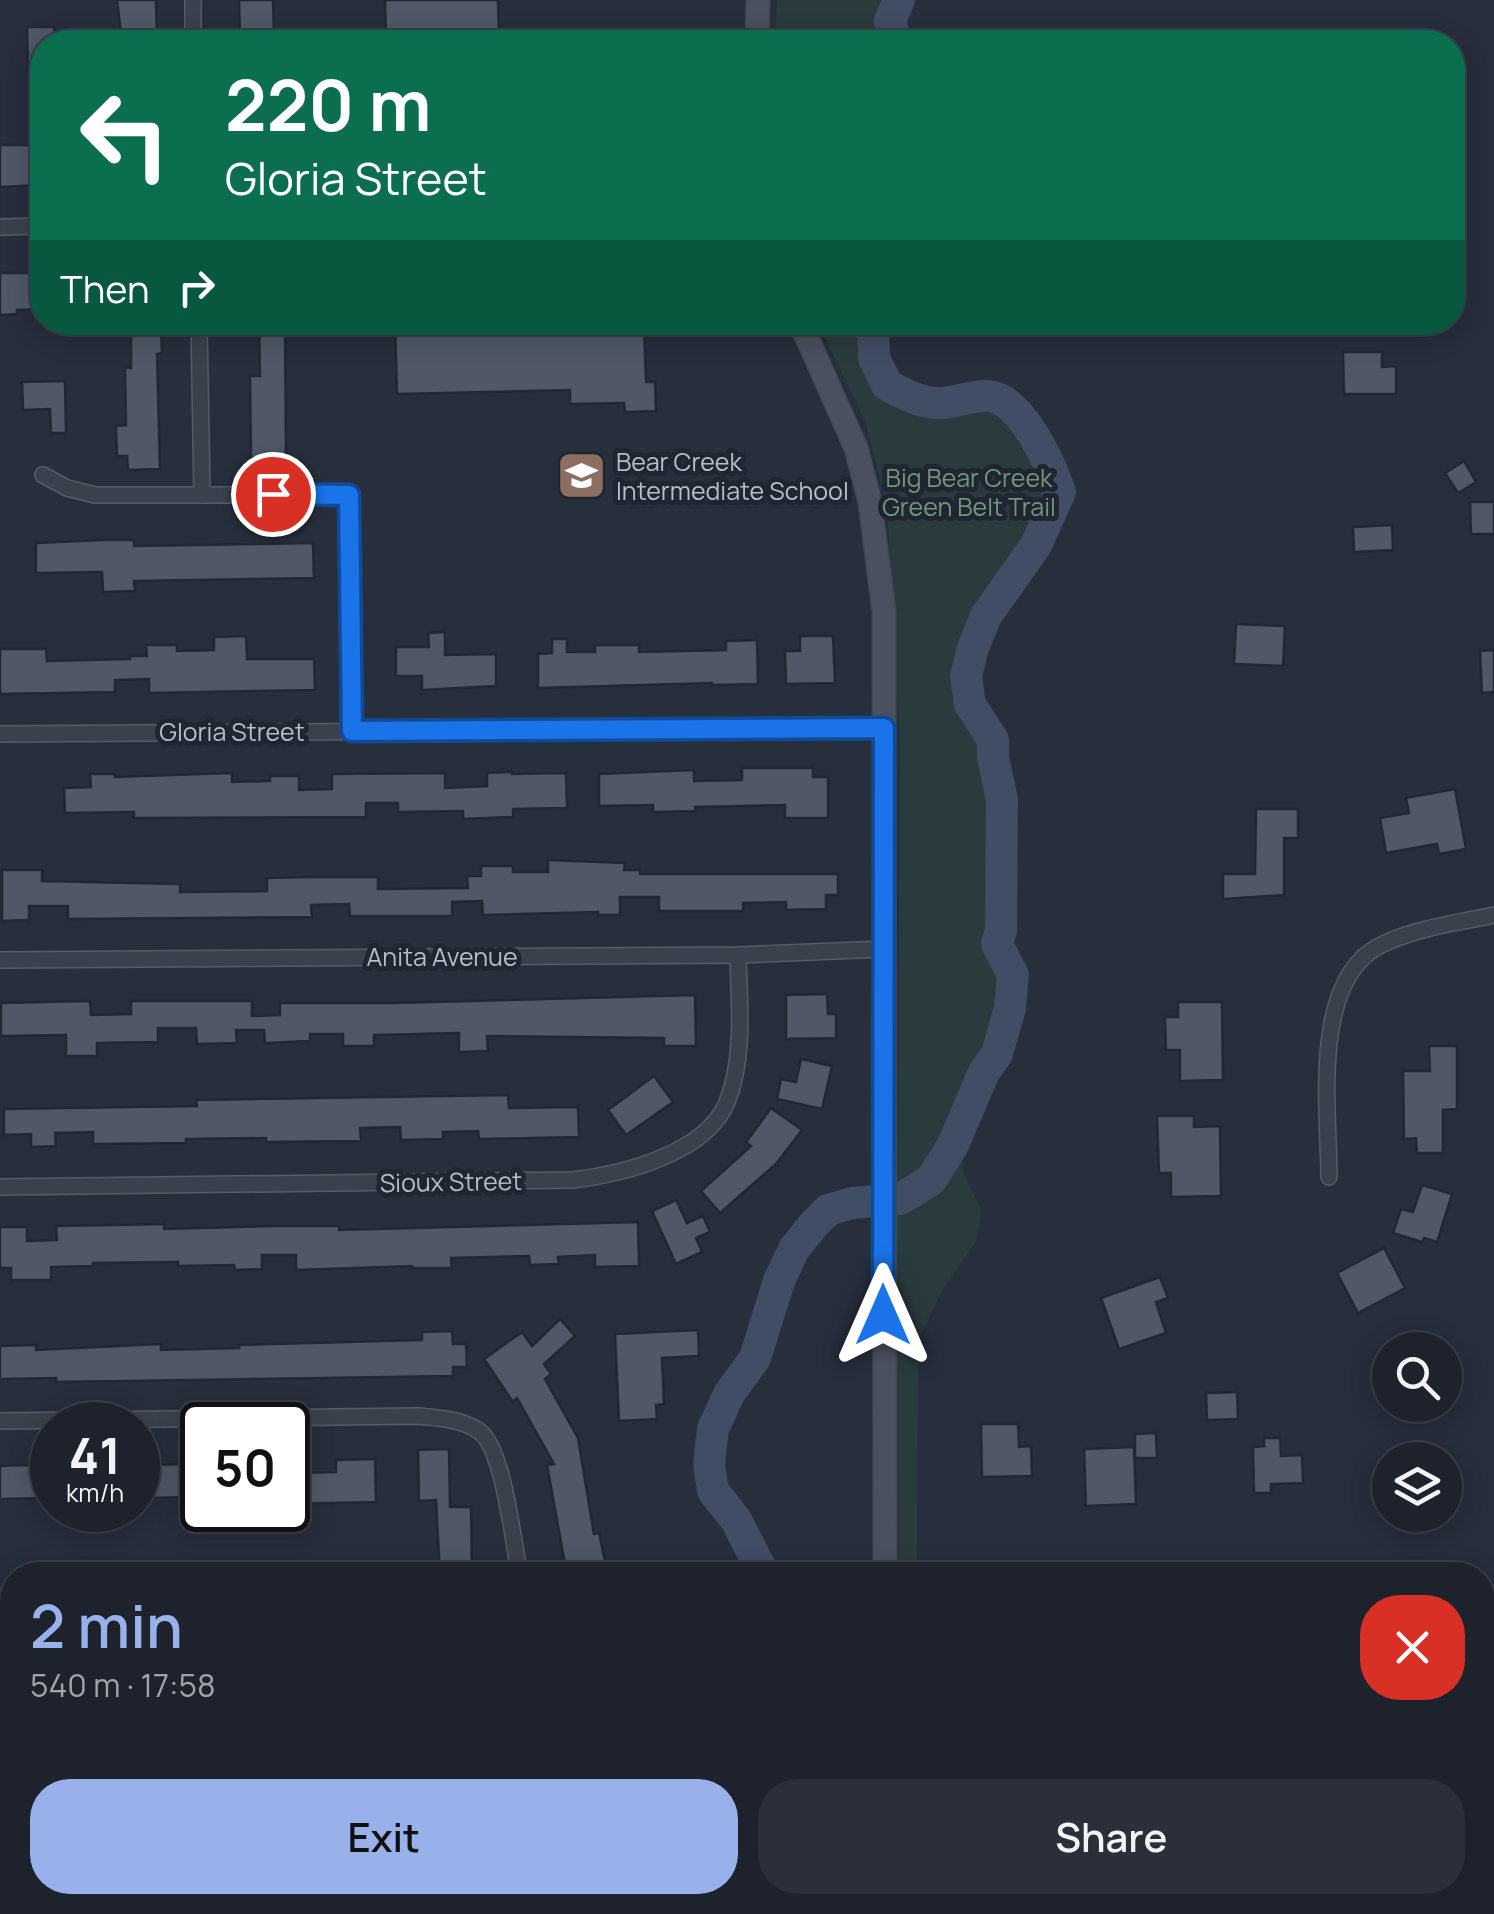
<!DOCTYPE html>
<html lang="en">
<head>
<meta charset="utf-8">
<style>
  body { margin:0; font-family:Manrope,sans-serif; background:#2a2f39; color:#f1f3f6; height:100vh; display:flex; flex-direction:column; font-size:38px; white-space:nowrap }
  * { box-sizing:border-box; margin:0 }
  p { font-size:32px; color:#a0a4aa }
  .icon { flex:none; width:55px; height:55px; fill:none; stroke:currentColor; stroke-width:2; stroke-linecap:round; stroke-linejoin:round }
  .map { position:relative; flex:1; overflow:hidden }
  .panel { position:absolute; left:0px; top:1562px; width:1495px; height:352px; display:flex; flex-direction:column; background:#1d222d; border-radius:40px 40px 0 0; box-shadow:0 5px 25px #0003,0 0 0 2px #3b3f49 }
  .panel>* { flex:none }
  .banner { position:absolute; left:30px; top:30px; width:1435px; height:305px; border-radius:40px; box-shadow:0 5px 25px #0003,0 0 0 2px #3b3f49; background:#0b6e4f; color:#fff; overflow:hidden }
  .fabs { position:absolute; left:1372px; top:1332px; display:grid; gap:20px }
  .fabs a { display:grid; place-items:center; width:90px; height:90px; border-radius:50%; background:#1d222d; box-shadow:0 5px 25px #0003,0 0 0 2px #3b3f49; font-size:50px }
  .speed { position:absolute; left:30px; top:1402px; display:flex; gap:20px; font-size:50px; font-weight:700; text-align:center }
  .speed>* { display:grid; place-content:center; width:130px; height:130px; border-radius:50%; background:#1d222d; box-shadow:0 5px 25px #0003,0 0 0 2px #3b3f49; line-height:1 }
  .speed small { font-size:25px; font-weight:400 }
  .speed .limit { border:5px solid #111; border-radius:15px; background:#fff; color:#111 }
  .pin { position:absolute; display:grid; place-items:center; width:85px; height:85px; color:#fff; margin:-42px; border:5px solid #fff; border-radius:50%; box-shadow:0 2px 10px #0007 }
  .me { position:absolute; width:110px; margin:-55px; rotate:0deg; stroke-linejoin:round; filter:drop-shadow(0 0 8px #0008) }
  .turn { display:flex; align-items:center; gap:35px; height:210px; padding:0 30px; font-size:45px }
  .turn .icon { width:130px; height:130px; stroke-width:2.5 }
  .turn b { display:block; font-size:70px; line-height:85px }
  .then { display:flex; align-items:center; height:95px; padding:0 30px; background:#0003; gap:20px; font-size:38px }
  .round { display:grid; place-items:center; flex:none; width:105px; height:105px; border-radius:40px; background:#2a2f39 }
  .overview { display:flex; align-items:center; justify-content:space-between; height:170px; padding:0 30px }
  h1 { font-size:60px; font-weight:600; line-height:75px; color:#98b1eb }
  .button { display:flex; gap:20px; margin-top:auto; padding:20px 30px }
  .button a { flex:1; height:115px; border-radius:40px; background:#98b1eb; color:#111; font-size:40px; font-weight:600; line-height:115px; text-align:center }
  .button a+a { background:#2a2f39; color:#f1f3f6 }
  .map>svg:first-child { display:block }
  .green { fill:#2a3b3e }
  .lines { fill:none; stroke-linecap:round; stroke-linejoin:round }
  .river { stroke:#414d64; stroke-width:32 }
  .building { fill:#505867; stroke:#222833; stroke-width:2.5 }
  .pedestrian-casing { stroke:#565c67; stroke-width:15 }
  .minor-casing { stroke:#565c67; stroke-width:18 }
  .secondary-casing { stroke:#444a55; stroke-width:25 }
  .pedestrian { stroke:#3b414c; stroke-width:12 }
  .minor { stroke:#3b414c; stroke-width:15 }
  .secondary { stroke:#4a505e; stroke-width:22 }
  .route-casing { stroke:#114b97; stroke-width:25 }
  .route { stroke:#1a73e8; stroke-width:18 }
  .labels { text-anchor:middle; stroke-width:10; stroke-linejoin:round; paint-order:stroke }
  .poi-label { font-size:25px; fill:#b7bcc7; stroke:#202631; text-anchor:start }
  .park-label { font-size:25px; fill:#71957c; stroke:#202631 }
  .street-label { font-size:25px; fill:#b7bcc7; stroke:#202631 }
</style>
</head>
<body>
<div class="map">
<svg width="1494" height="1914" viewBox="0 0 1494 1914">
  <rect width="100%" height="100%" fill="#272e3c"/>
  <g class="green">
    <path d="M777,0H899L890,21L896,42H775Z"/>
    <path d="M818,323H872C875,374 889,409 950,402C963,400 983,394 996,398C1026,409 1051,463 1060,492C1053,511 1046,531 1034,547C1008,585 969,626 966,675C964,705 989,720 994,745C1007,805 1003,869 1001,930L997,944L1013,975L1010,1008L965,1127L963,1171L981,1210L977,1240L943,1289L918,1342L917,1575H899L897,1210L900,745L887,506L866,424Z"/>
    <path d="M1483,1824H1494V1914H900V1903L1482,1902Z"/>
  </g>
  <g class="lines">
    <g class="river">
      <path d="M896,42L890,21L899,0"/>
      <path d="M764,1575L736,1520L713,1491L709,1464L713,1429L729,1394L755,1358L779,1281L794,1249L814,1224L828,1210L852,1203L900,1199L907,1195L931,1180L953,1145L984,1072L997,1054L1010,1008L1013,975L997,944L1001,930L1002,800L993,757V740L970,704L966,676L973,648L986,616L1036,545L1060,492C1051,465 1024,405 994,397C978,393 956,403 939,403C920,403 903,393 887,385L874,358L873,322"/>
    </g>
  </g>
  <g class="building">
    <path d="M117,0H156L157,42H122Z"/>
    <path d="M239,0H273L274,39H240Z"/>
    <path d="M385,0H498L499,42H386Z"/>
    <path d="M27,27H54L55,42H42V70H28Z"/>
    <path d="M0,145H42V185L0,187Z"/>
    <path d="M0,273H42V309L17,310V314L0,315Z"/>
    <path d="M131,322H161L162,353L157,354L160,469L128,470L127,456H117L116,426L126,425L125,368H131Z"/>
    <path d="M259,322H285L286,459H251L250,376H260Z"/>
    <path d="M395,322H644L646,382H655L656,411L625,412L624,403L570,404V390L397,394Z"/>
    <path d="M1343,352H1382V367L1396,366V394H1344Z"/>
    <path d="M65,381L66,433H51L50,409L23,410L22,382Z"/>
    <path d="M1464,461L1476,482L1458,493L1445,473Z"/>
    <path d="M1470,502H1494V534H1471Z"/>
    <path d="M1392,525L1393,550L1354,552L1353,527Z"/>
    <path d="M102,540H134V546L313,543L314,578L134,581L135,591L103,592L102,572L36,573V543Z"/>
    <path d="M1236,624L1285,626L1283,666L1234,664Z"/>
    <path d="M445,632V655L496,654V686L422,690V676H396V647H429L428,633Z"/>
    <path d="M246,636L247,659H314L315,690L149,693V679L115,680V692L0,694V649H46L47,661L130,659V656H147L146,645H177V651L214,650V637Z"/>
    <path d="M800,636H833L835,683L786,684L785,651H800Z"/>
    <path d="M552,639H567V652H595V645H639V652L726,650V641L757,640L758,684L712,685V683L538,688V654L552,653Z"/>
    <path d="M1494,650V692L1482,693L1480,651Z"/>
    <path d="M742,768H813V777H828V818H785V805L695,807V811L653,812V805L599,806V774L694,770V781L742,780Z"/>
    <path d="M512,772V774L566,773L567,808L513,809V817L463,819V811L398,812V803H366V817L134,818V812L65,813L64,788L91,787L90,774H115V777L232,773V782L270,781V776H299V790L332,789V774L445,773V788L487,786V773Z"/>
    <path d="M1455,789L1466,849L1439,854L1437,844L1386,853L1380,818L1409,813L1406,798Z"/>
    <path d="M1256,809H1298V838H1284V895L1223,899V874H1255Z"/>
    <path d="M548,860L625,863L624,870H640V874H838V895H826V909L786,910V902L743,903V911H659V897H620V915H598V912L483,915L482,901L452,902V916H350L349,904L311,905L312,917L68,919V906H29V920L2,921V870H42V881L180,884V892L267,891V878L311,877H378V889L468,888L467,876H481V866H513V872H548Z"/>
    <path d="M827,994L828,1014H836V1038L786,1039V995Z"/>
    <path d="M695,995L696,1046H664V1038L487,1036L488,1051L459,1052V1033L374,1035V1046H343V1034H310V1041L265,1043L264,1030H236L237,1043L197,1044L196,1028H158V1042L97,1043V1056H66V1035L1,1036V1003L90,1001L91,1015L131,1014V1001H252V1016L280,1015V1003H394Z"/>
    <path d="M1178,1002H1222L1223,1080L1180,1081V1050H1166L1165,1017H1178Z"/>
    <path d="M1429,1046H1457V1109L1443,1110V1153H1417L1416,1138L1404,1139L1403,1071H1430Z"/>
    <path d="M801,1059L832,1066L822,1109L777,1099L781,1079L796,1082Z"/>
    <path d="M654,1076L673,1102L626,1135L608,1110Z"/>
    <path d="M508,1095L509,1108L578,1107L579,1137L479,1139L478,1131L443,1132V1139L401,1140L400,1127L360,1128L361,1141L266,1142V1138L186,1139V1143L93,1144V1132L55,1133L56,1146L31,1147V1134L4,1135V1109L197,1106L196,1100Z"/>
    <path d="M771,1108L802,1130L776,1164L720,1213L701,1191L751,1146L746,1142Z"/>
    <path d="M1157,1116H1194V1127L1220,1126L1221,1196L1171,1197V1173H1159Z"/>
    <path d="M1422,1185L1452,1194L1437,1242L1424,1238L1422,1242L1393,1233L1401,1209L1413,1212Z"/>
    <path d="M676,1200L687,1223L703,1216L710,1232L696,1238L702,1252L676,1264L652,1211Z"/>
    <path d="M638,1222L639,1266L595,1267V1255L558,1257L559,1264L530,1265L529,1256L451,1258L452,1268H412V1266L296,1270V1255H262V1269L235,1270L234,1265L178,1266V1262L93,1263V1266L51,1267V1280H11V1268H0V1227H27V1241L57,1240L56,1226L164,1224V1229L274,1226H339V1230Z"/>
    <path d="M1384,1248L1405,1288L1358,1313L1337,1273Z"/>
    <path d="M1160,1277L1168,1298L1156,1302L1166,1333L1119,1349L1101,1298Z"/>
    <path d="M560,1319L575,1336L544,1364L551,1374L545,1379L578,1438L594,1534L599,1533L608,1575H567L547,1465L554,1464L517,1398L513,1402L484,1359L522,1332L532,1346Z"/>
    <path d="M698,1330L699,1356L662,1358L664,1404L656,1405L657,1419L619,1421L615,1334Z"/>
    <path d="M452,1331L453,1344H466L467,1367H453V1376L56,1382V1378L0,1379V1346L36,1345V1350L161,1344V1350L239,1348V1345L422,1340V1332Z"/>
    <path d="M1237,1392L1238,1419L1207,1420L1206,1393Z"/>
    <path d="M981,1424H1018L1019,1447L1031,1446L1032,1476L982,1477Z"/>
    <path d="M1156,1433L1157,1458H1135V1434Z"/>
    <path d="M1264,1438H1280L1281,1456L1302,1455L1303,1483L1271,1484V1493H1254L1253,1447L1264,1446Z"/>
    <path d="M1134,1447L1136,1504L1086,1506L1084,1449Z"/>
    <path d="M449,1449L450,1507H471L472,1575H440L436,1500L419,1501L418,1450Z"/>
    <path d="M375,1459L376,1502L288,1504V1473L336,1472V1460Z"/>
    <path d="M52,1464V1498L0,1499V1466Z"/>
    <path d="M195,1464V1497L146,1498L145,1465Z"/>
  </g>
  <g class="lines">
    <defs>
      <path id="pedestrian" d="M1101,1902L1121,1914"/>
      <g id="minor">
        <path d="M193,0V42"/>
        <path d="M0,227L42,226"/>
        <path d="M199,322L202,495"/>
        <path d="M43,475L67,488L95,495H349L352,731"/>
        <path d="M0,734L884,728"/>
        <path d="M0,960L738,955L883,949"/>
        <path d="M1329,1177C1329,1112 1310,980 1381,945C1416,928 1456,923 1494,915"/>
        <path d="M0,1187L573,1180C622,1174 706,1154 727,1102C745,1058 739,1002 738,955"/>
        <path d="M0,1421L418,1416C438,1418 461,1419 479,1431C504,1448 513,1544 520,1575"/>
        <path d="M1482,1602H1494"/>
        <path d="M0,1650H12"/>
        <path d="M0,1880L12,1879"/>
        <path d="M685,1902L701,1914"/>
      </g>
      <g id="secondary">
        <path d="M757,42L758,0"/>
        <path d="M800,322L856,448L870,502L884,612L885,1575"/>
        <path d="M885,1902V1914"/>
      </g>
    </defs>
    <use href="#pedestrian" class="pedestrian-casing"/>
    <use href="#minor" class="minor-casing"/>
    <use href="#secondary" class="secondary-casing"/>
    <use href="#pedestrian" class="pedestrian"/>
    <use href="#minor" class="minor"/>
    <use href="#secondary" class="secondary"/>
  </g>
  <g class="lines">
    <defs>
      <path id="route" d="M273,494L349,495L352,731L884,728L883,1315"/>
    </defs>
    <use href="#route" class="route-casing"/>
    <use href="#route" class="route"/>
  </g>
  <defs>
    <symbol id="school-square" viewBox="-11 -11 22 22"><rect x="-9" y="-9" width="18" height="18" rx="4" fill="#8d6e63" stroke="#202631"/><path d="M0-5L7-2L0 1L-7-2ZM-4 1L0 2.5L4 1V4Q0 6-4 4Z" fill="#fff"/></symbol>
  </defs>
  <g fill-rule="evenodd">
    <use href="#school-square" x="554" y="448" width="55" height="55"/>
  </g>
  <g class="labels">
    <g class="poi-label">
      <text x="616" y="471">Bear Creek<tspan x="616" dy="29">Intermediate School</tspan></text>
    </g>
    <g class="park-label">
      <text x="969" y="487">Big Bear Creek<tspan x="969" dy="29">Green Belt Trail</tspan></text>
    </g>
    <g class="street-label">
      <text x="232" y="741">Gloria Street</text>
      <text x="442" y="966">Anita Avenue</text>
      <text transform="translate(451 1182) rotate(-1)" y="9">Sioux Street</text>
    </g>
  </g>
</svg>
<div class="fabs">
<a><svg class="icon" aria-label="search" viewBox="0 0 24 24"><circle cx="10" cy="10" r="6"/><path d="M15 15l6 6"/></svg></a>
<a><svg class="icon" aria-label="layers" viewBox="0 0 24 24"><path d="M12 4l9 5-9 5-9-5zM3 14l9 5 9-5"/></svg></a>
</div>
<div class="speed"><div>41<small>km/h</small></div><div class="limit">50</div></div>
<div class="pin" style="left:273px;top:494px;background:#d93025"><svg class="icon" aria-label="arrive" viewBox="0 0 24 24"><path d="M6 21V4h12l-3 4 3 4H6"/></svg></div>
<svg class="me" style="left:883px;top:1315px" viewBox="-20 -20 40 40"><path d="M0-17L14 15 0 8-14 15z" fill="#1a73e8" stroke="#fff" stroke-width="4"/></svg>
<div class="banner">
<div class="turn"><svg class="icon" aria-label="left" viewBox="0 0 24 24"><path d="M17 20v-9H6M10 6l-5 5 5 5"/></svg><div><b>220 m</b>Gloria Street</div></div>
<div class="then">Then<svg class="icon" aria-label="right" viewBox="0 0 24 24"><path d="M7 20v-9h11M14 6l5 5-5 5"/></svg></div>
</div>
<section class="panel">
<div class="overview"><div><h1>2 min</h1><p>540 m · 17:58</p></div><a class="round" style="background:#d93025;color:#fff"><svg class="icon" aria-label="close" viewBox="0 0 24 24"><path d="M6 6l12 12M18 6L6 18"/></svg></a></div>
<div class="button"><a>Exit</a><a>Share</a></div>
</section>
</div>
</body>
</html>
